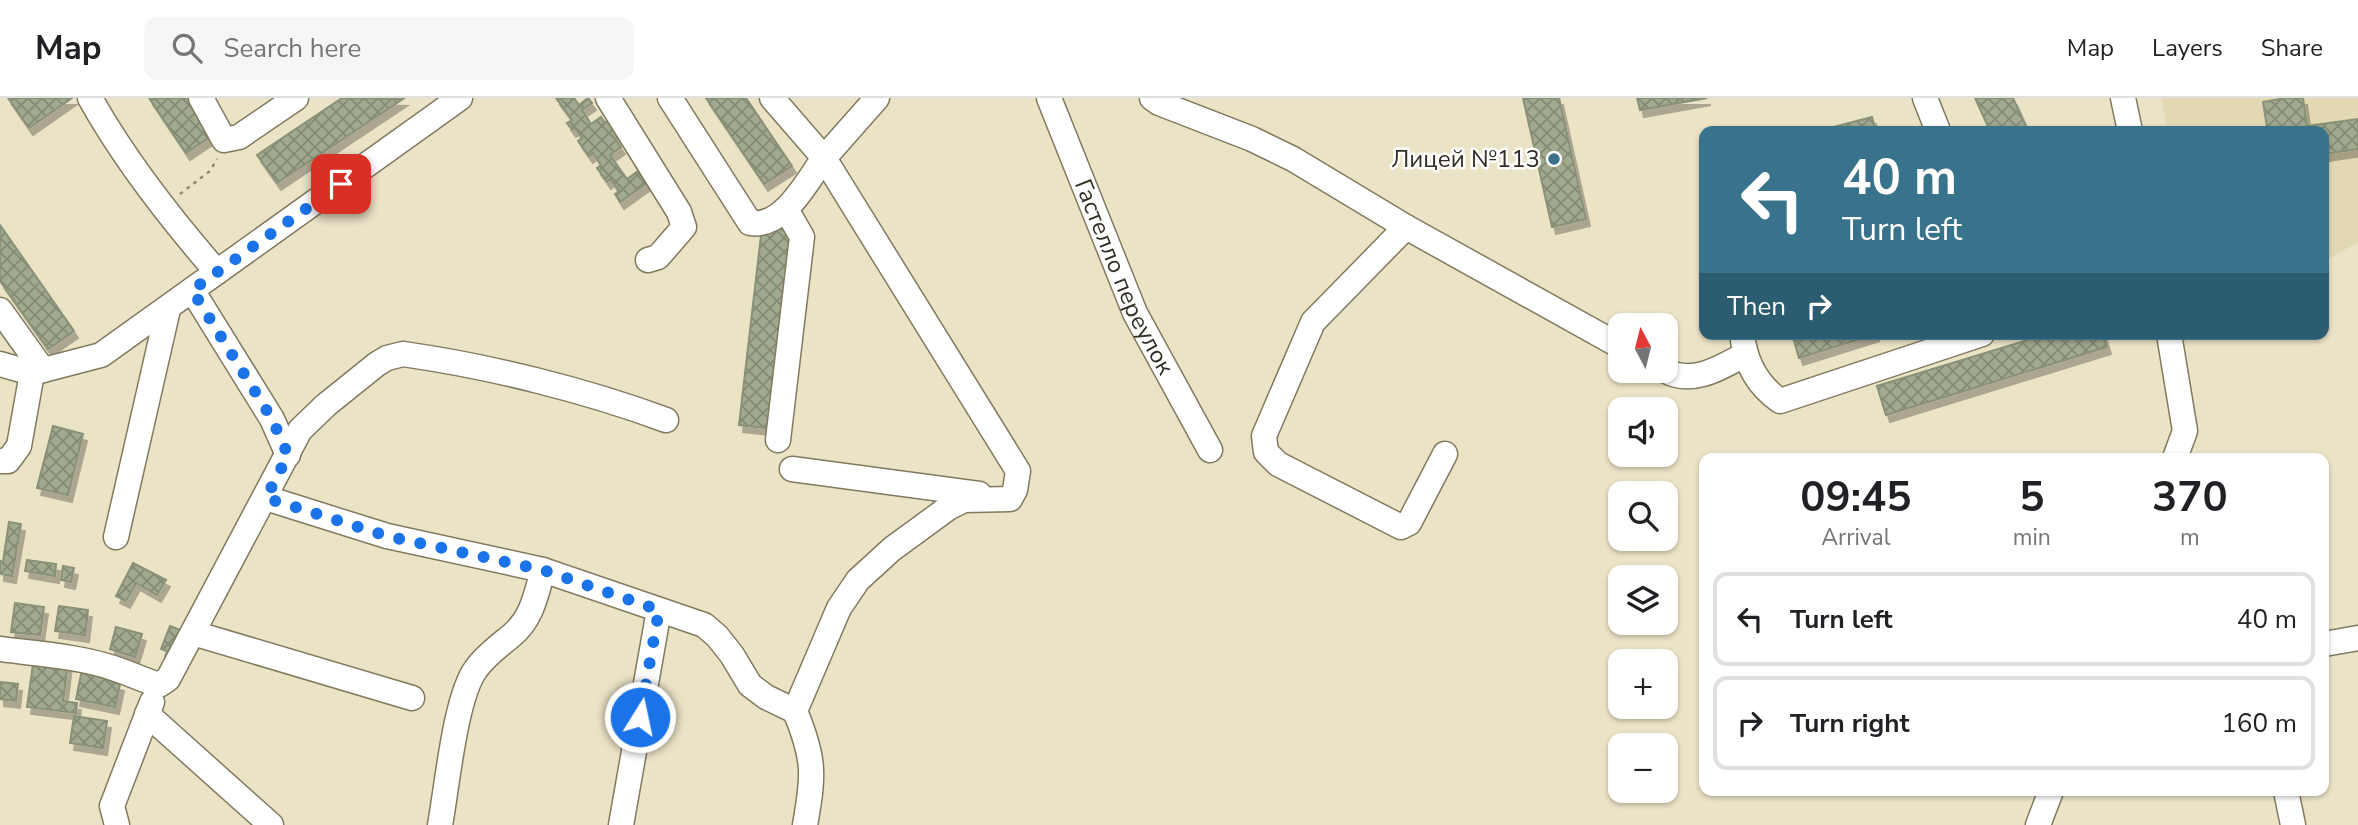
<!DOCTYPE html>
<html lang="en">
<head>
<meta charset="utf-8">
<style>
  body { margin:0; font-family:"Nunito Sans",sans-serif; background:#f6f6f6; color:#202124; height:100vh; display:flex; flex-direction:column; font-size:26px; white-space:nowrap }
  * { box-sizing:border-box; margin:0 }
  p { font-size:23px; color:#757577 }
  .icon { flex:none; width:38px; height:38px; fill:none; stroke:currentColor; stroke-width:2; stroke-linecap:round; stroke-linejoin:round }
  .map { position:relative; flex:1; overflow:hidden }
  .sheet { position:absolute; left:1699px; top:355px; width:630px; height:343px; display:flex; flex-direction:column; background:#fff; border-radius:14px; box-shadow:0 2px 5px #0004 }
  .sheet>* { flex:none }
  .banner { position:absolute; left:1699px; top:28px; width:630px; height:214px; border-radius:14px; box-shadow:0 2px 5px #0004; background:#38738b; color:#fff; overflow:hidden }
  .needle { width:46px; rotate:353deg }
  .buttons { position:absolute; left:1608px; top:215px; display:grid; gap:14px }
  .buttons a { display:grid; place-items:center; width:70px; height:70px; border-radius:14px; background:#fff; box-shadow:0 2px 5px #0004; font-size:35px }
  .pin { position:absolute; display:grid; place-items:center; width:60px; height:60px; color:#fff; margin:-30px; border-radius:14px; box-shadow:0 4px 10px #0006 }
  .me { position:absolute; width:77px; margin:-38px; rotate:10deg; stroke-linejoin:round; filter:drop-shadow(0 0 5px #0008) }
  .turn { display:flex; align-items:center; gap:24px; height:147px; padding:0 28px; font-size:32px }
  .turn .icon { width:91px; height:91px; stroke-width:2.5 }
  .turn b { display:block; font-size:49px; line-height:60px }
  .then { display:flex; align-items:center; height:66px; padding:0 28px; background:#0003; gap:14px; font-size:26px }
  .eta { display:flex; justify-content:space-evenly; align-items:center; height:119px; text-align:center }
  .eta b { font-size:42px; font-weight:700; line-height:49px }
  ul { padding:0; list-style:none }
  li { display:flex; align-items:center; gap:21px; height:94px; margin:0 14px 10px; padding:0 14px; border:4px solid #e0e0e0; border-radius:14px }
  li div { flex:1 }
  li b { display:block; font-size:26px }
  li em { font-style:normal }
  header { display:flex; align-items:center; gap:42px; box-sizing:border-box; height:98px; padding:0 35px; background:#fff; border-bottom:2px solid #e0e0e0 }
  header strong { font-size:33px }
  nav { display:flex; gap:38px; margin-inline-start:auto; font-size:24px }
  .search { width:490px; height:63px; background:#f6f6f6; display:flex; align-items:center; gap:18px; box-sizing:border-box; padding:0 24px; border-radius:14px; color:#757577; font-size:26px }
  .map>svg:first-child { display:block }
  .built { fill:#e2d9b4 }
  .building { fill:url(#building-cross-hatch); stroke:#899176; stroke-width:2; filter:url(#shadow) }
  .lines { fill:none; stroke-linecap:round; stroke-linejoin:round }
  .minor-casing { stroke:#817a5f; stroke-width:27 }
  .path { stroke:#8f8975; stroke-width:2.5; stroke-dasharray:3.5 5; stroke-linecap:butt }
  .minor { stroke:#fff; stroke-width:24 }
  .route { stroke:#1a73e8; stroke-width:12; stroke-dasharray:0 21.6 }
  .poi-dot { fill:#38738b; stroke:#fff; stroke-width:2.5 }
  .labels { text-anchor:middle; stroke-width:5; stroke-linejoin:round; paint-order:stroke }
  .poi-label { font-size:24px; fill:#322e23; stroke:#fff; text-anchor:end }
  .street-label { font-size:24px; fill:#322e23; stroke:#fff }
</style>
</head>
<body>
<header>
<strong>Map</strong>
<div class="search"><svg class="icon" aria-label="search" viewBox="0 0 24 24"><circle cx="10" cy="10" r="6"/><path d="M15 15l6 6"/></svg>Search here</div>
<nav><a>Map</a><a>Layers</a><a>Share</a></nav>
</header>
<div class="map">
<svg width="2358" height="727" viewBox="0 0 2358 727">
  <defs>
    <pattern id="building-cross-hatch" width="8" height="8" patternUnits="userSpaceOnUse" patternTransform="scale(1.75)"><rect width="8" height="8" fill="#a1a98e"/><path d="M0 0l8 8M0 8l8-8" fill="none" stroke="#848a74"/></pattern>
    <filter id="shadow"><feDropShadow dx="4" dy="7" stdDeviation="0" flood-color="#0004"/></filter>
  </defs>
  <rect width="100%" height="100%" fill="#ebe3c6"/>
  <path class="built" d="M2161,0H2358V144L2324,164V33H2168Z"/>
  <g class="building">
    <path d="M8,0H72L29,30Z"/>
    <path d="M149,0H193L216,35L186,55Z"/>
    <path d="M342,0L403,1L277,85L257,57Z"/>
    <path d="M556,0H574L579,7L588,0L592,5L582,12L591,26L601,19L605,25L609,21L620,37L615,41L621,49L610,57L627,81L638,73L641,78L645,74L651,82L620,104L615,96L619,93L610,81L607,84L597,70L601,67L593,55L589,58L578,43L582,40L575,30L572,32L567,25L572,22Z"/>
    <path d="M706,0H746L792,68L764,86Z"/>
    <path d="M1523,0H1559L1586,121L1552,129Z"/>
    <path d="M1637,0H1707L1640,12Z"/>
    <path d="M1975,0H2013L2028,33H1990Z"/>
    <path d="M2285,0H2303L2307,28L2358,21V51L2324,56V33H2243L2267,29L2263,4Z"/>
    <path d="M1872,19L1876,33H1818Z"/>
    <path d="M0,127L74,233L48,251L0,183Z"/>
    <path d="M762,129L796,133L774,331L739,327Z"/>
    <path d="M1792,236H1876L1799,260Z"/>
    <path d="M2047,236H2103L2107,249L1886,317L1877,288Z"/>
    <path d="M53,328L83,336L68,397L37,390Z"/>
    <path d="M9,424L21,426L12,478L0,476V463L3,464Z"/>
    <path d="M27,462L56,466L55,478L25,473Z"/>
    <path d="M133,465L166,482L157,497L136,485L126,503L116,498Z"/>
    <path d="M63,468L74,470L71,484L61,482Z"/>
    <path d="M15,505L44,509L40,537L11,534Z"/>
    <path d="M59,508L88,512L85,537L55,533Z"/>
    <path d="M170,528L183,533L175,556L161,551Z"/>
    <path d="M116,529L142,536L135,559L110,551Z"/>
    <path d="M34,559L68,563L63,603L77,605L76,615L27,609Z"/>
    <path d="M83,567L115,574L112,584L120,586L115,609L76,601Z"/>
    <path d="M0,584L18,586L16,603L0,601Z"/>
    <path d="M74,618L107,623L103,650L70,645Z"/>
  </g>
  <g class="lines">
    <defs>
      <g id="minor">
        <path d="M90,0C125,63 170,120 217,174"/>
        <path d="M201,0L224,42L239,39L296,0"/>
        <path d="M608,0L679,114L684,129L658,159L648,162"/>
        <path d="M670,0L750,125C784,130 807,83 824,60L772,0"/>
        <path id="s1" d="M1049,0L1135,215L1210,352"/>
        <path d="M1152,0L1159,5L1252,41L1293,61L1406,129L1620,248"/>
        <path d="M1925,0L1938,33"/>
        <path d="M2123,0L2130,33"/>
        <path d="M1406,129L1313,224L1264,338L1266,354L1278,366L1401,429L1409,425L1445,356"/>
        <path d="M192,192L272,321L288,357"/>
        <path d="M0,212L43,272"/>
        <path d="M1742,236C1745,264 1757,287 1780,303L1982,236"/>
        <path d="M2169,236L2185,333L2175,360"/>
        <path d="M0,266L32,275L101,257L460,0"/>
        <path d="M1666,273C1693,287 1720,270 1744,257"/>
        <path d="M778,342L802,139L786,111"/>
        <path d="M0,363H8L19,348L32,275"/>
        <path d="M792,371L979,396"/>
        <path d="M266,400L387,438L543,472L704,527L717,538L732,557L750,587L766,599L795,613"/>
        <path d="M116,439L168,211"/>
        <path d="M193,535L412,600"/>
        <path d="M2324,546L2358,540"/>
        <path d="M0,551C37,556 77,558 113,570C129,575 143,582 159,587L168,581L300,332L326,307L377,266L387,260L403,256C488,268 585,292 666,322"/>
        <path d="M147,616L271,727"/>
        <path d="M2286,693L2293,727"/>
        <path d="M117,727L112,708L152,604"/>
        <path d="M440,727C447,690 455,599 476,571C485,558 499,548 511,538C532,521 536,497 543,472"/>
        <path d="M621,727L659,512"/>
        <path d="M805,727C814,677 815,661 795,613L839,510L858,482L892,451L948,410L964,402L1010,401L1015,392L1018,373L824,60L877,0"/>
        <path d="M2038,727L2051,693"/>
      </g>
    </defs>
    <use href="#minor" class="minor-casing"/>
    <path class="path" d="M180,96L210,73L217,61"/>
    <use href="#minor" class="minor"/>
  </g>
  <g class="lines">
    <path class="route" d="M341,86L192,192L272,321L288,357L266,400L387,438L543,472L659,512L640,619"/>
  </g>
  <circle class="poi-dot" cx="1554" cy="61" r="7"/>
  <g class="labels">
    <g class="poi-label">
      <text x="1540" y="69">Лицей №113</text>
    </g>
    <g class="street-label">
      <text dy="8" stroke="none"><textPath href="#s1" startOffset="194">Гастелло переулок</textPath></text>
    </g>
  </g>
</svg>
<div class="buttons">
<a><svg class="needle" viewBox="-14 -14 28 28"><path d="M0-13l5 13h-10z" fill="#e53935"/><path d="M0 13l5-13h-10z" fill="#757577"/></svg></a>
<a><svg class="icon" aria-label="sound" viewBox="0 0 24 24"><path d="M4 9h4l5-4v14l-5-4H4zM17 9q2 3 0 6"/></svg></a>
<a><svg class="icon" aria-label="search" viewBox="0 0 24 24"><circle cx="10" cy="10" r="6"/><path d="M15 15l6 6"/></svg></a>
<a><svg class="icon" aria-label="layers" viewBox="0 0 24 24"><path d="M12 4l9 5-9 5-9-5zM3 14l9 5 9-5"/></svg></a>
<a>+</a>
<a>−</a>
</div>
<div class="pin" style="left:341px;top:86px;background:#d93025"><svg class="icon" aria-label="arrive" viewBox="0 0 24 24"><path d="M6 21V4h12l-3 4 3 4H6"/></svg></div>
<svg class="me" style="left:640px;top:619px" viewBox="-20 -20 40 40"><circle r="17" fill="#1a73e8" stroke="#fff" stroke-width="3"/><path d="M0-11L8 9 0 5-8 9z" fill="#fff"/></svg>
<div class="banner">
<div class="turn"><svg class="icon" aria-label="left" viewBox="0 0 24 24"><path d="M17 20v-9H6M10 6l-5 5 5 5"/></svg><div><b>40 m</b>Turn left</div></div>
<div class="then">Then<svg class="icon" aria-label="right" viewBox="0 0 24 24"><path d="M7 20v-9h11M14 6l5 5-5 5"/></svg></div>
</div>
<section class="sheet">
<div class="eta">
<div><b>09:45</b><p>Arrival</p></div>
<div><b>5</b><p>min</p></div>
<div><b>370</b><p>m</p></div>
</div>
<ul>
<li><svg class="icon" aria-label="left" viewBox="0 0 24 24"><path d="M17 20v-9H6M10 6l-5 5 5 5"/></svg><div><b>Turn left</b></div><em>40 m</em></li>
<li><svg class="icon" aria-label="right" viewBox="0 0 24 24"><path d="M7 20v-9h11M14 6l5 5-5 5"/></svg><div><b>Turn right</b></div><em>160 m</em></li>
</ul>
</section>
</div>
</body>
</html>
